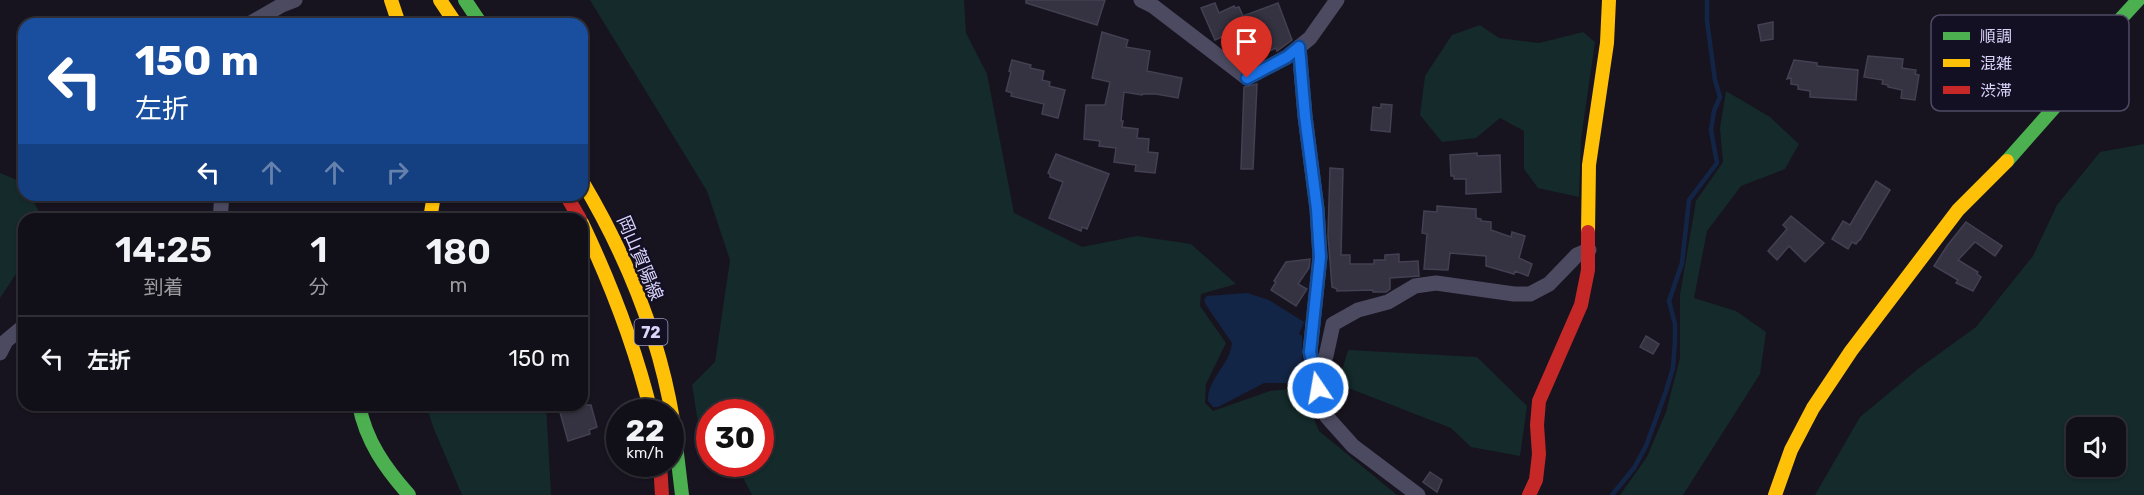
<!DOCTYPE html>
<html lang="ja">
<head>
<meta charset="utf-8">
<style>
  body { margin:0; font-family:Rubik,"Noto Sans JP",sans-serif; background:#1a1820; color:#f1f3f6; height:100vh; display:flex; flex-direction:column; font-size:22px; white-space:nowrap }
  * { box-sizing:border-box; margin:0 }
  p { font-size:20px; color:#9c9ca1 }
  .icon { flex:none; width:33px; height:33px; fill:none; stroke:currentColor; stroke-width:2; stroke-linecap:round; stroke-linejoin:round }
  .map { position:relative; flex:1; overflow:hidden }
  .side { position:absolute; left:18px; top:213px; width:570px; height:198px; display:flex; flex-direction:column; background:#110f17; border-radius:18px; box-shadow:0 2px 4px #0004,0 0 0 2px #302f36 }
  .side>* { flex:none }
  .banner { position:absolute; left:18px; top:18px; width:570px; height:183px; border-radius:18px; box-shadow:0 2px 4px #0004,0 0 0 2px #302f36; background:#1a4fa0; color:#fff; overflow:hidden }
  .controls { position:absolute; left:2066px; top:417px; display:grid; gap:12px }
  .controls a { display:grid; place-items:center; width:60px; height:60px; border-radius:12px; background:#110f17; box-shadow:0 2px 4px #0004,0 0 0 2px #302f36; font-size:30px }
  .speed { position:absolute; left:606px; top:399px; display:flex; gap:12px; font-size:30px; font-weight:700; text-align:center }
  .speed>* { display:grid; place-content:center; width:78px; height:78px; border-radius:50%; background:#110f17; box-shadow:0 2px 4px #0004,0 0 0 2px #302f36; line-height:1 }
  .speed small { font-size:15px; font-weight:400 }
  .speed .limit { border:9px solid #d22; background:#fff; color:#111 }
  .pin { position:absolute; display:grid; place-items:center; width:51px; height:51px; color:#fff; margin:-62px -26px; border-radius:50% 50% 50% 0; rotate:-45deg; box-shadow:0 0 6px #0007 }
  .pin .icon { rotate:45deg }
  .me { position:absolute; width:66px; margin:-33px; rotate:348deg; stroke-linejoin:round; filter:drop-shadow(0 0 4px #0008) }
  .turn { display:flex; align-items:center; gap:21px; height:126px; padding:0 18px; font-size:27px }
  .turn .icon { width:78px; height:78px; stroke-width:2.5 }
  .turn b { display:block; font-size:42px; line-height:51px }
  .lanes { display:flex; align-items:center; height:57px; padding:0 18px; background:#0003; justify-content:center; gap:30px; direction:ltr }
  .lanes .off { opacity:.35 }
  .eta { display:flex; justify-content:space-evenly; align-items:center; height:102px; text-align:center }
  .eta b { font-size:36px; font-weight:600; line-height:42px }
  ul { padding:0; list-style:none }
  li { display:flex; align-items:center; gap:18px; height:84px; padding:0 18px; border-top:2px solid #302f36 }
  li div { flex:1 }
  li b { display:block; font-size:22px }
  li em { font-style:normal }
  .map>svg:first-child { display:block }
  .green { fill:#142a2b; fill-rule:evenodd }
  .water { fill:#132546 }
  .lines { fill:none; stroke-linecap:round; stroke-linejoin:round }
  .stream { stroke:#132546; stroke-width:4.5 }
  .building { fill:#353241; stroke:#434052; stroke-width:1.5 }
  .street { stroke:#4c4a60; stroke-width:15 }
  .fast { stroke:#4caf50; stroke-width:14 }
  .slow { stroke:#ffc107; stroke-width:14 }
  .jam { stroke:#c62828; stroke-width:14 }
  .route-casing { stroke:#114b97; stroke-width:15 }
  .route { stroke:#1a73e8; stroke-width:10 }
  .labels { text-anchor:middle; stroke-width:5; stroke-linejoin:round; paint-order:stroke }
  .shield { fill:#141024; stroke:#9f9abb; stroke-width:1.5 }
  .shield-label { font-size:16px; font-weight:bold; fill:#dbd5fc }
  .street-label { font-size:18px; fill:#dbd5fc; stroke:#141024 }
  .key { fill:#141024; stroke:#504b65; stroke-width:1.5 }
  .key-label { font-size:16px; fill:#dbd5fc }
</style>
</head>
<body>
<div class="map">
<svg width="2144" height="495" viewBox="0 0 2144 495">
  <rect width="100%" height="100%" fill="#17141f"/>
  <g class="green">
    <path d="M590,0H964L966,33L987,74L1014,213L1082,247L1137,236L1191,244L1236,284L1201,294L1200,306L1226,343L1206,384L1205,403L1213,411L1270,391L1301,388L1319,431L1397,495H752L736,464H760V412H710L709,459L704,460L692,385L715,362L730,260L707,191Z"/>
    <path d="M1480,25L1499,38L1539,43L1583,32L1595,42L1581,139L1579,197L1538,188L1524,169V131L1500,118L1476,138L1442,142L1420,115L1425,76L1452,35Z"/>
    <path d="M1726,91L1770,117L1799,144L1785,169L1741,186L1707,231L1694,298L1736,311L1766,332L1760,374L1683,495H1620L1647,457L1666,412L1680,358V295L1696,201L1723,162L1720,128Z"/>
    <path d="M2144,144V495H1815L1860,417L1918,369L1976,327L2033,256L2057,205L2100,152ZM2076,428H2115V466H2076Z"/>
    <path d="M0,173L22,182L24,195H30L38,210L37,219H24V262L0,298Z"/>
    <path d="M1348,350L1477,357L1527,406L1520,456L1471,447L1451,428L1338,384Z"/>
    <path d="M426,405H546L551,495H462L434,429Z"/>
  </g>
  <path class="water" d="M1247,293L1269,300L1304,322L1299,334L1302,336V380L1300,383H1264L1218,407H1213L1208,401C1207,379 1230,365 1232,343L1206,305L1204,300L1207,296Z"/>
  <g class="lines">
    <path class="stream" d="M1612,495L1634,468L1646,446L1666,391L1673,368L1675,341V324L1669,301L1682,263L1689,200L1717,163L1711,130L1714,111L1720,97L1715,80L1707,21V0"/>
  </g>
  <g class="building">
    <path d="M1026,0H1105L1097,25L1026,3Z"/>
    <path d="M1215,3L1219,13L1234,6L1235,8L1239,7L1243,16L1278,3L1292,40L1277,51L1276,48L1258,56L1251,42L1247,43L1243,35L1232,40L1229,34L1215,40L1201,8Z"/>
    <path d="M1773,22V39L1761,41L1758,25Z"/>
    <path d="M1102,32L1128,40L1126,47L1150,51L1147,71L1182,78L1178,98L1156,94H1143L1142,95L1124,92L1121,121H1123L1122,127L1138,129L1137,138L1149,139L1148,152L1158,153L1155,173L1135,171L1136,165L1114,162L1116,148L1099,146L1100,141L1084,139L1086,105H1105L1110,82L1092,78Z"/>
    <path d="M1868,56L1903,59L1902,68L1916,70L1915,74L1919,75L1915,100L1901,98L1902,90L1888,87V85L1882,84L1883,80L1864,77Z"/>
    <path d="M1012,60L1031,65L1030,68L1044,71L1042,80L1050,82L1049,86L1065,90L1058,118L1042,114L1044,104L1011,96L1012,93L1006,91L1011,72L1009,71Z"/>
    <path d="M1794,60L1817,63V66L1858,70L1856,100L1810,97V91L1798,89V85L1791,84V78L1787,79Z"/>
    <path d="M1257,84L1253,169H1241L1244,87Z"/>
    <path d="M1381,104L1392,105L1390,132L1371,130L1373,107L1381,108Z"/>
    <path d="M1477,153V156L1500,155L1501,192L1466,194V179H1454V176H1451L1450,155Z"/>
    <path d="M1056,154L1109,174L1087,229L1082,227L1081,231L1049,218L1063,182L1050,177V174L1048,173Z"/>
    <path d="M1330,168L1343,169L1341,255H1350V264H1374V260H1385V255L1399,254V262L1418,261L1419,276L1390,278V289L1386,292H1373V290L1337,291V289L1332,287L1328,235Z"/>
    <path d="M1876,181L1890,190L1860,240H1859L1856,244L1852,242L1848,249L1832,239L1843,221L1850,225Z"/>
    <path d="M1437,206L1476,209V218L1481,219V221L1491,222V230L1511,237L1512,232L1525,236L1519,258L1532,264L1528,276L1515,271L1514,274L1486,266V256L1450,253L1448,270L1424,269L1427,234L1422,233L1424,211L1437,212Z"/>
    <path d="M1791,216L1824,243L1805,262L1789,246L1777,260L1768,251L1787,229L1783,225Z"/>
    <path d="M1966,222L2002,246L1995,256L1975,242L1958,260L1978,272L1977,274L1981,277L1973,291L1956,283L1958,280L1934,266L1947,246Z"/>
    <path d="M1310,259L1309,268L1298,284L1307,289L1296,306L1271,290L1276,282L1274,281L1286,262Z"/>
    <path d="M1646,336L1659,344L1653,354L1640,347Z"/>
    <path d="M558,405H591L597,427L589,430L590,434L568,441Z"/>
    <path d="M1430,472L1442,480L1437,492L1423,482Z"/>
  </g>
  <g class="lines">
    <g class="street">
      <path d="M1141,0L1153,6L1247,78L1287,57L1310,38L1337,0"/>
      <path d="M249,24L282,5L295,0"/>
      <path d="M1299,47L1305,116L1317,209L1320,257L1310,352L1318,388L1327,417L1353,446L1418,495"/>
      <path d="M220,219L222,195"/>
      <path d="M0,353L6,341L24,326"/>
      <path d="M1315,373L1326,356L1333,324L1358,310L1388,302L1415,286L1436,283L1514,294H1530L1549,284L1577,255L1589,250"/>
    </g>
    <g class="fast">
      <path d="M465,0L481,24"/>
      <path d="M2007,161L2083,75L2094,48L2138,0"/>
      <path d="M359,405C366,441 385,468 409,495"/>
      <path d="M673,420L682,495"/>
    </g>
    <g class="slow">
      <path d="M391,0L399,24"/>
      <path d="M440,0L456,24"/>
      <path d="M582,181C626,255 659,335 673,420"/>
      <path d="M430,219L434,195"/>
      <path d="M582,223C611,284 635,346 651,412"/>
      <path d="M1588,232L1589,165L1607,43L1609,0"/>
      <path d="M1775,495L1791,450L1813,408L1851,351L1958,210L2007,161"/>
    </g>
    <g class="jam">
      <path d="M566,195L580,219"/>
      <path d="M660,464L662,495"/>
      <path d="M1529,495L1536,480L1539,454L1537,425L1539,401L1581,305L1588,270V232"/>
    </g>
  </g>
  <g class="lines">
    <defs>
      <path id="route" d="M1247,78L1287,57L1299,47L1305,116L1317,209L1320,257L1310,352L1318,388"/>
    </defs>
    <use href="#route" class="route-casing"/>
    <use href="#route" class="route"/>
  </g>
  <g class="labels">
    <rect class="shield" x="634.5" y="319" width="33" height="26" rx="4.5"/>
    <g class="shield-label">
      <text x="651" y="338">72</text>
    </g>
    <g class="street-label">
      <text transform="translate(640 258) rotate(67)" y="6">岡山賀陽線</text>
    </g>
  </g>
  <rect x="1931" y="15" width="198" height="96" rx="9" class="key"/>
  <rect x="1943" y="32" width="27" height="8" fill="#4caf50"/>
  <rect x="1943" y="59" width="27" height="8" fill="#ffc107"/>
  <rect x="1943" y="86" width="27" height="8" fill="#c62828"/>
  <g class="key-label">
    <text x="1980" y="42">順調</text>
    <text x="1980" y="69">混雑</text>
    <text x="1980" y="96">渋滞</text>
  </g>
</svg>
<div class="controls">
<a><svg class="icon" aria-label="sound" viewBox="0 0 24 24"><path d="M4 9h4l5-4v14l-5-4H4zM17 9q2 3 0 6"/></svg></a>
</div>
<div class="speed"><div>22<small>km/h</small></div><div class="limit">30</div></div>
<div class="pin" style="left:1247px;top:78px;background:#d93025"><svg class="icon" aria-label="arrive" viewBox="0 0 24 24"><path d="M6 21V4h12l-3 4 3 4H6"/></svg></div>
<svg class="me" style="left:1318px;top:388px" viewBox="-20 -20 40 40"><circle r="17" fill="#1a73e8" stroke="#fff" stroke-width="3"/><path d="M0-11L8 9 0 5-8 9z" fill="#fff"/></svg>
<div class="banner">
<div class="turn"><svg class="icon" aria-label="left" viewBox="0 0 24 24"><path d="M17 20v-9H6M10 6l-5 5 5 5"/></svg><div><b>150 m</b>左折</div></div>
<div class="lanes"><svg class="icon" aria-label="left" viewBox="0 0 24 24"><path d="M17 20v-9H6M10 6l-5 5 5 5"/></svg><svg class="icon off" aria-label="ahead" viewBox="0 0 24 24"><path d="M12 20V5M6 11l6-6 6 6"/></svg><svg class="icon off" aria-label="ahead" viewBox="0 0 24 24"><path d="M12 20V5M6 11l6-6 6 6"/></svg><svg class="icon off" aria-label="right" viewBox="0 0 24 24"><path d="M7 20v-9h11M14 6l5 5-5 5"/></svg></div>
</div>
<section class="side">
<div class="eta">
<div><b>14:25</b><p>到着</p></div>
<div><b>1</b><p>分</p></div>
<div><b>180</b><p>m</p></div>
</div>
<ul>
<li><svg class="icon" aria-label="left" viewBox="0 0 24 24"><path d="M17 20v-9H6M10 6l-5 5 5 5"/></svg><div><b>左折</b></div><em>150 m</em></li>
</ul>
</section>
</div>
</body>
</html>
